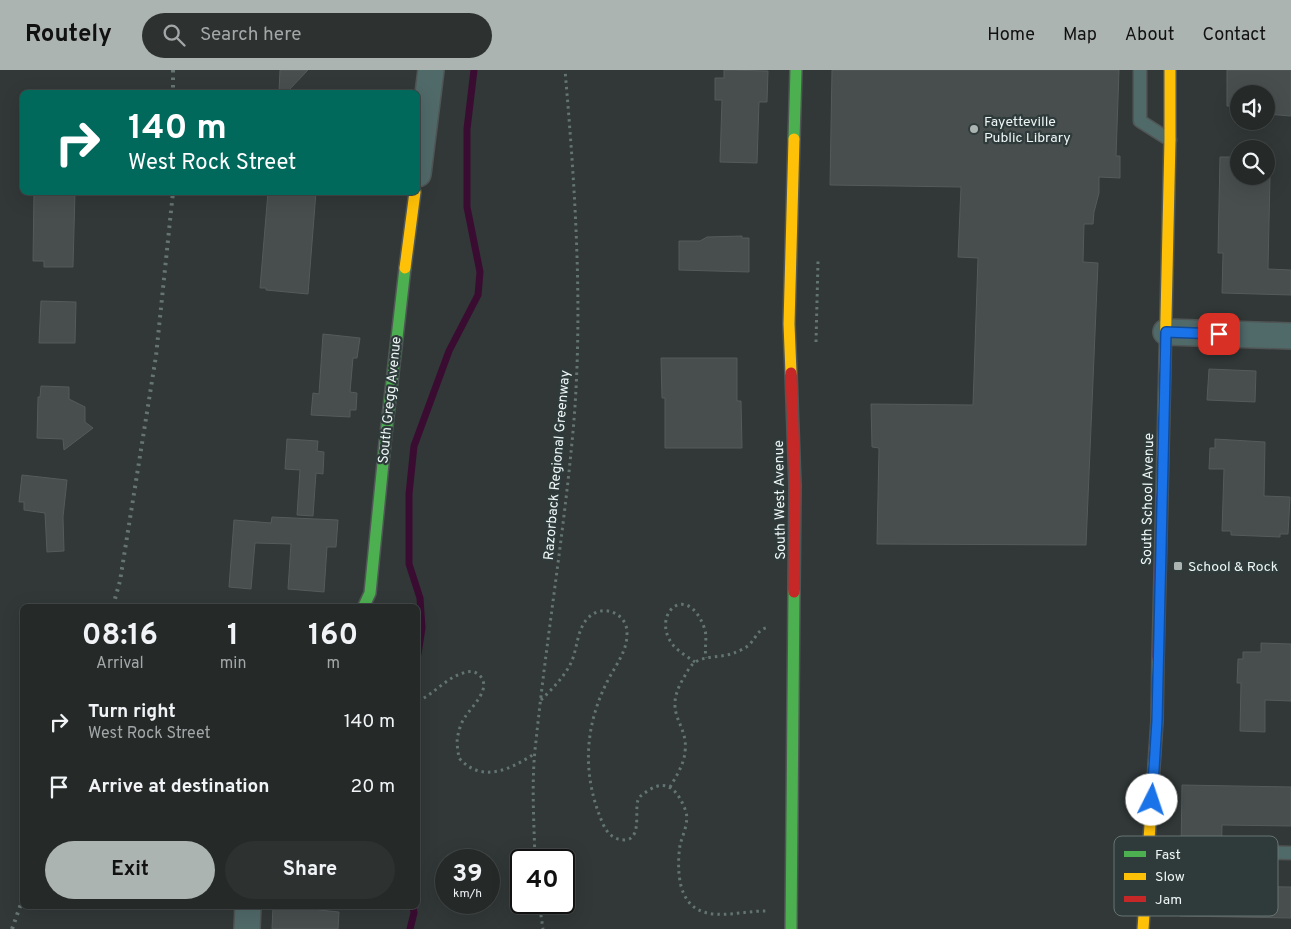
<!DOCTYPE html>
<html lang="en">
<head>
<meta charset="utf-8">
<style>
  body { margin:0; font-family:Overpass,sans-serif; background:#2d3231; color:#f1f3f6; height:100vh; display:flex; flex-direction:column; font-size:19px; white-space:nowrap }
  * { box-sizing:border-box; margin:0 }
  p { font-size:16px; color:#a3a7a8 }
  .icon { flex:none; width:28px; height:28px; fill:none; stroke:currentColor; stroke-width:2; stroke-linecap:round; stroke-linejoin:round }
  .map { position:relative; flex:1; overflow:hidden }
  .side { position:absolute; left:20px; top:534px; width:400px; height:305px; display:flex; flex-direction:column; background:#252a29; border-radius:8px; box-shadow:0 5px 20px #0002,0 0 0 1px #424646 }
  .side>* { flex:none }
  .guide { position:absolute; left:20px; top:20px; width:400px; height:105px; border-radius:8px; box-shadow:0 5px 20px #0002,0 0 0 1px #424646; background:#00695c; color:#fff; overflow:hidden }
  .buttons { position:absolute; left:1230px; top:15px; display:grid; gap:10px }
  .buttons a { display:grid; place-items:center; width:45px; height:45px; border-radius:50%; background:#252a29; box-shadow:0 5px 20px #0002,0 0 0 1px #424646; font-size:25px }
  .speed { position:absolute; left:435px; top:779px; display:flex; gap:10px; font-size:25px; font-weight:700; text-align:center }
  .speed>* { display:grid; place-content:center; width:65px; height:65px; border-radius:50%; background:#252a29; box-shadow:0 5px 20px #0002,0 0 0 1px #424646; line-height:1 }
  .speed small { font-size:12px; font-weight:400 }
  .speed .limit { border:2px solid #111; border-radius:8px; background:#fff; color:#111 }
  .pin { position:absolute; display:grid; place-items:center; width:42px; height:42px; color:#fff; margin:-21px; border-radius:10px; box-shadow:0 2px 8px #0006 }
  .me { position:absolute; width:55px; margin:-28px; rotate:4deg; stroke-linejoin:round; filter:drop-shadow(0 0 4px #0008) }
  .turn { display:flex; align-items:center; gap:18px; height:105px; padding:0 25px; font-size:22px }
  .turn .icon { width:65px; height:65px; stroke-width:2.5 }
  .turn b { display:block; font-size:35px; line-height:42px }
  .eta { display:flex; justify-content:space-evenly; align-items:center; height:85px; text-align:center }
  .eta b { font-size:30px; font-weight:700; line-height:35px }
  .cta { display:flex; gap:10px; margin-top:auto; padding:10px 25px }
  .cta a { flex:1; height:58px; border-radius:30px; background:#acb4b2; color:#111; font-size:20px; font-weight:700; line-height:58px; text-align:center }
  .cta a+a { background:#2d3231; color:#f1f3f6 }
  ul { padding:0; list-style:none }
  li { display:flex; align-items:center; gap:15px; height:65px; padding:0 25px }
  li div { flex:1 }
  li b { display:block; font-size:19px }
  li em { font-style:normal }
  header { display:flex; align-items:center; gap:30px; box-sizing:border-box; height:70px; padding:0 25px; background:#acb4b2; color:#111 }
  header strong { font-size:24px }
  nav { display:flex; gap:28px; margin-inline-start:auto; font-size:18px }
  .search { width:350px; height:45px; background:#2d3231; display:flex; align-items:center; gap:12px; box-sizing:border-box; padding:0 18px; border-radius:28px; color:#a3a7a8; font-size:19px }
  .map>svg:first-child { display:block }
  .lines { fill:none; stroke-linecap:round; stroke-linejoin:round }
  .stream { stroke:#3a0c32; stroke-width:7 }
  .building { fill:#484e4e; stroke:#555a5a }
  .lane-casing { stroke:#505655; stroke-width:15 }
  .street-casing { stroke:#505655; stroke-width:28 }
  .fast-casing { stroke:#505655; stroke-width:14 }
  .slow-casing { stroke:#505655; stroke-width:14 }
  .jam-casing { stroke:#505655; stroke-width:14 }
  .path { stroke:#637472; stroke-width:3; stroke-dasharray:2.5 4; stroke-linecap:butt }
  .lane { stroke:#506a69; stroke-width:12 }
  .street { stroke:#506a69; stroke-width:25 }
  .fast { stroke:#4caf50; stroke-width:11 }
  .slow { stroke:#ffc107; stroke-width:11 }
  .jam { stroke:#c62828; stroke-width:11 }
  .rail { stroke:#667574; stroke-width:4; stroke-dasharray:2.5 5; stroke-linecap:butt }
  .route-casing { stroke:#114b97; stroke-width:12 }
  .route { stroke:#1a73e8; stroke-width:9 }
  .poi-dot { fill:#acb4b2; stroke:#2e3b3a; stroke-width:2 }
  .labels { text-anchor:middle; stroke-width:4.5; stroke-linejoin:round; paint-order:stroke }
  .poi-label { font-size:14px; fill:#eef6f5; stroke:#2e3b3a; text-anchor:start }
  .street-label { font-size:14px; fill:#eef6f5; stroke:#2e3b3a }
  .key { fill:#2e3b3a; stroke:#687372; stroke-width:1 }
  .key-label { font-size:14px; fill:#eef6f5 }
</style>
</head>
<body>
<header>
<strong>Routely</strong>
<div class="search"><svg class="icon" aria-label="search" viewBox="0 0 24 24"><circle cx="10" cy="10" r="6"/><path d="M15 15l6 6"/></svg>Search here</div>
<nav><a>Home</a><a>Map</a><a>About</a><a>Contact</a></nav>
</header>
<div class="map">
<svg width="1291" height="859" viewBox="0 0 1291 859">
  <rect width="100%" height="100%" fill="#313837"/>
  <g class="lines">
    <g class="stream">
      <path d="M418,584L422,558L420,528L409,494V424L414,376L449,281L478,225L480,202L467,137V59L474,0"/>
      <path d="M410,859L414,843L413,836"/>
    </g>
  </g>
  <g class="building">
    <path d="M280,0H308L287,22H279Z"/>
    <path d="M724,0L768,1L767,32H759L757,93L720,92L722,30H715V8H724Z"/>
    <path d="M832,0H1119L1116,86H1120V108L1099,107V123L1094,142L1093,154H1084L1083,192L1098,193L1086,475L877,474L879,378L872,377L871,334L973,335L978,188L958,187L961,117L830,115Z"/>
    <path d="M1227,0H1291V46L1266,44V24H1239V44H1231L1232,36H1227Z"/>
    <path d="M1220,87H1239V106H1270L1268,199L1291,200V225L1222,223L1223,183H1218Z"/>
    <path d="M34,122H75L73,197H44V191H33Z"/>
    <path d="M268,122H316L308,224L266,220V218H260Z"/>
    <path d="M742,166V168H749V202L679,200V171H700L707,167Z"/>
    <path d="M41,231L76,232L75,273H39Z"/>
    <path d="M323,264L360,268L357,288H353L350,322L357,323L356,340H350V347L311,345L313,323L319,324Z"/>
    <path d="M661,288H737V331H741L742,378H665V328H662Z"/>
    <path d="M1209,299L1256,301L1255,332L1207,330Z"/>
    <path d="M41,316L69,317V329L85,337V352L93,358L64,380L63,369L37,368L38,327H40Z"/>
    <path d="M287,369L318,371L317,381L324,382L323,404L316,403L313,446L297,445L300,400L285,399Z"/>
    <path d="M1215,369L1265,372L1264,426L1290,427L1288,464H1280V467L1231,465V461H1222L1224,399H1209L1210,378H1215Z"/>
    <path d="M22,405L67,410L63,447L64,481L47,482L45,443L24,440V432H19Z"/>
    <path d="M272,447L338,450L336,477H327L324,522L288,519L291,474L255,473L251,519L229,517L234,450L271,453Z"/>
    <path d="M1261,573L1291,574V631L1265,630V662L1240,661L1241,613H1237L1238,589H1243V582H1261Z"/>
    <path d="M1182,715L1291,717V756L1222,755L1221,816L1291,817V848L1180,846Z"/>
    <path d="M273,836L319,838V840L339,842L338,859H272Z"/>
  </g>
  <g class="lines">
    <defs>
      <g id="lane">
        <path d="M1140,0V51L1170,70"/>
        <path d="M1245,782L1291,783"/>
      </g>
      <g id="street">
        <path d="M418,104L431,0"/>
        <path d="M1166,262L1291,266"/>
        <path d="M247,859L248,836"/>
      </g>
      <g id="fast">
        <path d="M794,69L796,0"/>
        <path d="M364,536L370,523L385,373L405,198"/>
        <path d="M791,859L794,522"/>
      </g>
      <g id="slow">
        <path d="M405,198L415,122"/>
        <path d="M791,303L789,254L794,69"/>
        <path d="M1162,424L1170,70V0"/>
        <path d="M1143,859L1157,651L1158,589"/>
      </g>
      <g id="jam">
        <path d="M791,303L795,416L794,522"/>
        <path d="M1158,589L1162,424"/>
      </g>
    </defs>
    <use href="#lane" class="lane-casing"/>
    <use href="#street" class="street-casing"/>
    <use href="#fast" class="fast-casing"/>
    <use href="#slow" class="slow-casing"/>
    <use href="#jam" class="jam-casing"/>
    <g class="path">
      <path d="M816,272L818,191"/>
      <path d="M695,592C688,587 679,582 673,575C650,546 686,510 704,557C708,567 704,577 706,588"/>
      <path d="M541,630C552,619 563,608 570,595C578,580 576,559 589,547C604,533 628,544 627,564C627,582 615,596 607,612C584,658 582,706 603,754C606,761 611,767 618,769C644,776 634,742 638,730C640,725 645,723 649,720C668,708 678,722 685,739C690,750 683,764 680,775C678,789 678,803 681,816C693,859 736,840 768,841"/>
      <path d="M418,631C434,624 446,608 463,603C468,601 474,601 478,604C494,617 472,636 465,647C462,651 459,659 458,665C456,672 458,681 459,688C482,714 511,699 534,684"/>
      <path d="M670,717C676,707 684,694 685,682C689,653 662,645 683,609C686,604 689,597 694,593C705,585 721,588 734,583C739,581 746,578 750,574C757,566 758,559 769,557"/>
      <path d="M535,790C534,750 531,710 536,671C547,564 565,457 574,350C583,234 575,116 565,0"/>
      <path d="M539,832L543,859"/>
    </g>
    <use href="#lane" class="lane"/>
    <use href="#street" class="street"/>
    <use href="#fast" class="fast"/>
    <use href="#slow" class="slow"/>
    <use href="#jam" class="jam"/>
    <g class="rail">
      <path d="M173,0V22"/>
      <path d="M113,536L120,511L156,286L173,122"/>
      <path d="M12,859L22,831"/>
    </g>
  </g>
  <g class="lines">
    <defs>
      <path id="route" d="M1152,730L1157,651L1166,262L1219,264"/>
    </defs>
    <use href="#route" class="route-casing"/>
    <use href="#route" class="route"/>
  </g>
  <g class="poi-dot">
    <circle cx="974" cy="59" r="5"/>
    <rect x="1173" y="491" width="10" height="10" rx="2.5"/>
  </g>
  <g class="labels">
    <g class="poi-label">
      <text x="984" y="56">Fayetteville<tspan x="984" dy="16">Public Library</tspan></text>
      <text x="1188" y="501">School &amp; Rock</text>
    </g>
    <g class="street-label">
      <text transform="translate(389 330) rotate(-84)" y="5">South Gregg Avenue</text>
      <text transform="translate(556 395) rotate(-85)" y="5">Razorback Regional Greenway</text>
      <text transform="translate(1147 429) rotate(-89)" y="5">South School Avenue</text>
      <text transform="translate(779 430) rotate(-91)" y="5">South West Avenue</text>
    </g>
  </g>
  <rect x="1114" y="766" width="164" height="80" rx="8" class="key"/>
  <rect x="1124" y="781" width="22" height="6" fill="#4caf50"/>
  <rect x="1124" y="803" width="22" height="7" fill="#ffc107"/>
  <rect x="1124" y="826" width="22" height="6" fill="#c62828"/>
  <g class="key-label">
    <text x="1155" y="789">Fast</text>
    <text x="1155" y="811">Slow</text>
    <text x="1155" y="834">Jam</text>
  </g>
</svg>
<div class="buttons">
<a><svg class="icon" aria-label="sound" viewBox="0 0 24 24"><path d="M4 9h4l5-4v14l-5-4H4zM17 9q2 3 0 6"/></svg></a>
<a><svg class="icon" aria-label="search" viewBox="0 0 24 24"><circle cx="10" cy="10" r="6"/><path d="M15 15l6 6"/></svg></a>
</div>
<div class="speed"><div>39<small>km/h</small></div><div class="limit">40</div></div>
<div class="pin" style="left:1219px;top:264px;background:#d93025"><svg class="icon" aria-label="arrive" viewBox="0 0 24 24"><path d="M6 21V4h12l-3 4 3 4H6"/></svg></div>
<svg class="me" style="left:1152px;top:730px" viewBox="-20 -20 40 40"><circle r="19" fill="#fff"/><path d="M0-13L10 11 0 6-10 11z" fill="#1a73e8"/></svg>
<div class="guide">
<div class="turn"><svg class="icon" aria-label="right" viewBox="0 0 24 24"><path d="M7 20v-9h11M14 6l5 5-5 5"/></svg><div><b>140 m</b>West Rock Street</div></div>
</div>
<section class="side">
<div class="eta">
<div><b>08:16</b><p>Arrival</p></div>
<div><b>1</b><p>min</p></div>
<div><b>160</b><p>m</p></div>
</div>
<ul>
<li><svg class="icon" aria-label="right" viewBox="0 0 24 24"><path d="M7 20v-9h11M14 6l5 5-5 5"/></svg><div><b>Turn right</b><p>West Rock Street</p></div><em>140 m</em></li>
<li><svg class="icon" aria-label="arrive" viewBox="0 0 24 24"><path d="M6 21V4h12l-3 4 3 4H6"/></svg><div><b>Arrive at destination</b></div><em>20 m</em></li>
</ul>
<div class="cta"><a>Exit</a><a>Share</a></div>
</section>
</div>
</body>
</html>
